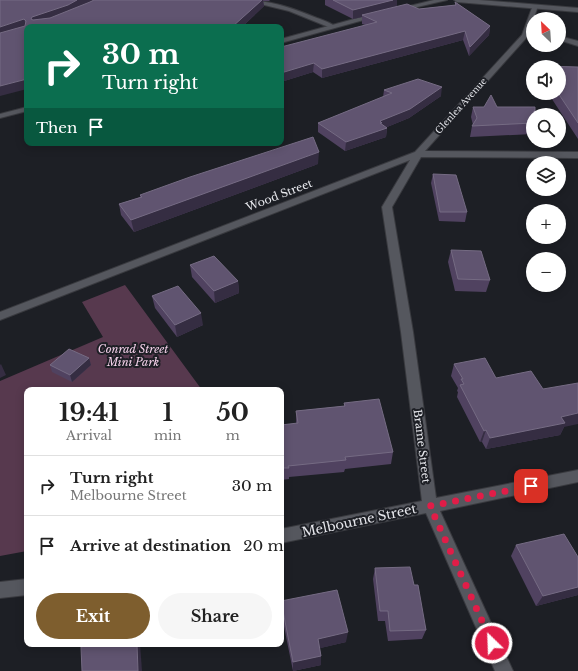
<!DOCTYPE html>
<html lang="en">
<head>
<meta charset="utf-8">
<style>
  body { margin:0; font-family:"Libre Baskerville",serif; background:#f6f6f6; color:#222; height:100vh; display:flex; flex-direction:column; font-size:15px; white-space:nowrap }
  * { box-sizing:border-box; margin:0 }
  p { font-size:13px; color:#767676 }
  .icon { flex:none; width:22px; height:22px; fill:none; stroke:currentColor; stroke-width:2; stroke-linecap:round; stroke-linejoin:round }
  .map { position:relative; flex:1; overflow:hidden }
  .panel { position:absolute; left:24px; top:387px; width:260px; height:260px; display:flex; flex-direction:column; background:#fff; border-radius:8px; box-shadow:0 2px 10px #0003 }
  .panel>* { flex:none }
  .top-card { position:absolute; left:24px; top:24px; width:260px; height:122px; border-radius:8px; box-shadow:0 2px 10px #0003; background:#0b6e4f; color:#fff; overflow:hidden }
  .needle { width:26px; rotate:335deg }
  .controls { position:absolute; left:526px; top:12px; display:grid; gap:8px }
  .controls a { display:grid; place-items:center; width:40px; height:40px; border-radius:50%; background:#fff; box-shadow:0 2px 10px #0003; font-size:20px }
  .pin { position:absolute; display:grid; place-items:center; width:34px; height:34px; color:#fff; margin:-17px; border-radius:8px; box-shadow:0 2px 6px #0006 }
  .me { position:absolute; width:44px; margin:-22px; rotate:336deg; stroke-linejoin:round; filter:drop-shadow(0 0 3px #0008) }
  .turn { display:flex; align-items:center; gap:14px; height:84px; padding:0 12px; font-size:18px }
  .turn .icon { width:52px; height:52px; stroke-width:2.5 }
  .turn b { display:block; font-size:28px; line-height:34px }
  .then { display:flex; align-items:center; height:38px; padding:0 12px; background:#0003; gap:8px; font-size:15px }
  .eta { display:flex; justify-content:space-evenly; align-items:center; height:68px; text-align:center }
  .eta b { font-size:24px; font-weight:700; line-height:28px }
  .cta { display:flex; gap:8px; margin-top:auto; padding:8px 12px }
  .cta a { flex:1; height:46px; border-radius:24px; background:#7e5e2e; color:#fff; font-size:16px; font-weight:700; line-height:46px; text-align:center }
  .cta a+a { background:#f6f6f6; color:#222 }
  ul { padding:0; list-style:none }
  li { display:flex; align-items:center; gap:12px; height:60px; padding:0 12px; border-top:1px solid #e0e0e0 }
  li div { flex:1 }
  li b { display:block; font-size:15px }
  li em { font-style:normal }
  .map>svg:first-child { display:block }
  .green { fill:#57394e }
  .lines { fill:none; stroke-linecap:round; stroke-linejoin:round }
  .street-casing { stroke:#393a3f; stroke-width:2 }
  .secondary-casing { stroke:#393a3f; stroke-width:2 }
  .street { fill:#55575e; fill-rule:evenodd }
  .secondary { fill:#55575e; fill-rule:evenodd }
  .wall { fill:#504260 }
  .shaded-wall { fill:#352d42 }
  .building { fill:#605470; stroke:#756b83 }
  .route { stroke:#e11d48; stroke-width:7; stroke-dasharray:0 12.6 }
  .labels { text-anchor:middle; stroke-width:4; stroke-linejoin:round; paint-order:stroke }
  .far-street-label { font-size:9px; fill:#e6e7ec; stroke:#1d1f25 }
  .street-label { font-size:11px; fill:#e6e7ec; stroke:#1d1f25 }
  .park-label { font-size:11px; font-style:italic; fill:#f8d4ed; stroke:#1d1f25 }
  .near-street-label { font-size:13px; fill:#e6e7ec; stroke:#1d1f25 }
</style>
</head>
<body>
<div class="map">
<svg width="578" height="671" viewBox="0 0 578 671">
  <rect width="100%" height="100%" fill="#1d1f25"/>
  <path class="green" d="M125,285L202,390H27V551L0,556V381L103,337L82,302Z"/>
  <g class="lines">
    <defs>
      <g id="street">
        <path d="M244,0C270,0 293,8 317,18C323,20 331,23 336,27L331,28L289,11Z"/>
        <path d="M533,5L538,6L527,37L425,151L578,152V158L421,157L392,207L413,332L436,498L578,470V482L440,511L513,671H495L426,513L281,543V529L422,501L401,332L382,207L410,160L0,320V312L415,152L522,35Z"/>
        <path d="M559,36L578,41V46L559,40Z"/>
        <path d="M27,579V595L0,598V582Z"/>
      </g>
      <g id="secondary">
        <path d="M434,0H447L396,12L393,10Z"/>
        <path d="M454,0H479L578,8V12L457,2Z"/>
        <path d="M376,13L378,14V16L281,43V39Z"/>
        <path d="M27,107V111L0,118V114Z"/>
      </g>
    </defs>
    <use href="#street" class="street-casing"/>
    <use href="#secondary" class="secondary-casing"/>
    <use href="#street" class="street"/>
    <use href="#secondary" class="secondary"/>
  </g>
  <g class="wall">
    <path d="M0,0H270L269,1H263L264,6L242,27H27Z"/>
    <path d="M325,0H393L397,7L419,9L455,5V2L490,26L489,35L469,56L463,40L322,78L313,72L281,82L365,25L362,24V17L353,19L325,5Z"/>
    <path d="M540,66L578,67V139L548,93H559V67H540Z"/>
    <path d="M384,90L441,96L409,118L387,127V128L386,137L345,151L318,132V123L383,97Z"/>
    <path d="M473,107L533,115V134L470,137L472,126L473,125L471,117Z"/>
    <path d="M318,164L134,232L121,215L119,204L140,197V195Z"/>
    <path d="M433,174L467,212L465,222L439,221L431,183Z"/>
    <path d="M451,250L490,280L486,292L455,291L448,262Z"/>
    <path d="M190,265L238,281L239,293L215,303L192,277Z"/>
    <path d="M152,296L203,325L177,337L155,308Z"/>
    <path d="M89,358L91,365L72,382L52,372L50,365Z"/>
    <path d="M454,364L496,378L564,427L560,435L486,449L482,442H480L457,397L458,392L457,391L458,388L451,376Z"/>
    <path d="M344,403L393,452L391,464L345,469L344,472L289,477V479L281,480V425L296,424V411L344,406Z"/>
    <path d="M516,545L578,557V595L536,606L511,556Z"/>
    <path d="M375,568L414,585L426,630L422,639L388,641L385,621H378L373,579Z"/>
    <path d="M281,601L346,642L320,648L321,665L293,671L281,612Z"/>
  </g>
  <g class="shaded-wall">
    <path d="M77,0H94L69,13L34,26L31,19L32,17Z"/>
    <path d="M262,0H263L264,6L242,27H232Z"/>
    <path d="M393,0H397V8L362,15V17L353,19V10Z"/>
    <path d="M24,19L27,28L0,36V27Z"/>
    <path d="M490,26L489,35L469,56L470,47Z"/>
    <path d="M465,31L463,40L322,78V69Z"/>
    <path d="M314,63L313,72L281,82V73Z"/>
    <path d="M27,79V89L0,96V86Z"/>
    <path d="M442,87L441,96L409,118L382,129L387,128L386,137L345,151L346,142L380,121Z"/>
    <path d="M319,152L318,164L134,232L131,220Z"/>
    <path d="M238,281L239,293L215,303L214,291Z"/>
    <path d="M201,313L203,325L177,337L175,325Z"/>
    <path d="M89,358L91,365L72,382L70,375Z"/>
    <path d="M1,364L6,375L0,378V365Z"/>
    <path d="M578,413V424L564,427L560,435L486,449L490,438L561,417Z"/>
    <path d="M486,430L482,442H480L484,431Z"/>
    <path d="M578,587V595L536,606L543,596Z"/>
    <path d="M348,632L346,642L317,649L318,639Z"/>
    <path d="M137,644H140L142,671H138Z"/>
    <path d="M321,656V665L293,671V662Z"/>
  </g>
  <g class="building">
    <path d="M0,0H77L68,5L32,17L31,19L33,20L50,18L90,2L94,0H262L232,27H27V79L0,86V33L25,26L26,21L24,19L0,27Z"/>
    <path d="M333,0H393L353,10Z"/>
    <path d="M455,2L490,26L470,47L465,31L322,69L314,63L281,73V47L377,22L362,15L407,4L419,9L456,5Z"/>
    <path d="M540,66L578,67V123L558,93H559V67H541Z"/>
    <path d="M418,79L442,87L410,109L380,121L382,123H380L387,128L346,142L318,123L392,93L384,90Z"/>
    <path d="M491,95L497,107H535V115H533V123L472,126L477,118L473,107H484Z"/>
    <path d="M313,137L319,152L131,220L119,204L142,197L140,195L190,177Z"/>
    <path d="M433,174L456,175L467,212H440Z"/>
    <path d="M451,250L481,251L490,280L458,279Z"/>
    <path d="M214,256L238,281L214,291L190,265Z"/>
    <path d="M178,286L201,313L175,325L152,296Z"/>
    <path d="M69,349L89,358L70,375L50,365Z"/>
    <path d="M485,358L496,378L531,371L543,389L578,383V413L561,417L565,423L490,438L486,430L484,431L460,385L464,384L461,379H463L454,364Z"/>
    <path d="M379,399L393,452L345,457L346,460L288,466L289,468H281V425L298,423L296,411L345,406L344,403Z"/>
    <path d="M564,534L578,557V587L543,596L516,545Z"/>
    <path d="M410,567L414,585H418L426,630L390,631L388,611H380L375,568Z"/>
    <path d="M337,590L348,632L318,639L321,656L293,662L281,601Z"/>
    <path d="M94,644H137L138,671H82L81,647Z"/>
  </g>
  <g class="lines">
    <path class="route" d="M492,643L430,506L531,486"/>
  </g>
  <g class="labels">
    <g class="far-street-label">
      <text transform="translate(461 106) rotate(-48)" y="3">Glenlea Avenue</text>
    </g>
    <g class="street-label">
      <text transform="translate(279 195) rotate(-21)" y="4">Wood Street</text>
      <text transform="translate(422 446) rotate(83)" y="4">Brame Street</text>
    </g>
    <g class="park-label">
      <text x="133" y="353">Conrad Street<tspan x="133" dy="13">Mini Park</tspan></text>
    </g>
    <g class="near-street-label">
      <text transform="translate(359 520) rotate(-12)" y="5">Melbourne Street</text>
    </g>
  </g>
</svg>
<div class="controls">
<a><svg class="needle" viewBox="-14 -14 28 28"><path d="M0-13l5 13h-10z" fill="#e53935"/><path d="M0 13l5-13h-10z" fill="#767676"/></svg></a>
<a><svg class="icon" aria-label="sound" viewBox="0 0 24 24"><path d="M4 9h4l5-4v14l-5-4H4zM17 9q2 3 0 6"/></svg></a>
<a><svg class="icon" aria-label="search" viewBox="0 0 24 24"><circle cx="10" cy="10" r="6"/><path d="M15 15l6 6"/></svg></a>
<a><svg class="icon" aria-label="layers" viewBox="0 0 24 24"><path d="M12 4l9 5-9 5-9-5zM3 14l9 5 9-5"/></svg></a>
<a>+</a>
<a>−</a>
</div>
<div class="pin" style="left:531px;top:486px;background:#d93025"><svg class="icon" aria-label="arrive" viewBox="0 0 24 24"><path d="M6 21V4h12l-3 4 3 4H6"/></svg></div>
<svg class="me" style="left:492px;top:643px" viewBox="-20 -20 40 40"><circle r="17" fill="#e11d48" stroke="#fff" stroke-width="3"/><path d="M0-11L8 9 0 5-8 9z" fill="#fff"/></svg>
<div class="top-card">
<div class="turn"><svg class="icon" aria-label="right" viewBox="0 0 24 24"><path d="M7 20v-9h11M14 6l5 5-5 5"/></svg><div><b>30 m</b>Turn right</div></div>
<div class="then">Then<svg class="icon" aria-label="arrive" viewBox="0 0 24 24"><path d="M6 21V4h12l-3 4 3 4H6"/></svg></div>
</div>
<section class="panel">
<div class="eta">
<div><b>19:41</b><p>Arrival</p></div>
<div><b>1</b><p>min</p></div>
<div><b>50</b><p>m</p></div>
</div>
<ul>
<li><svg class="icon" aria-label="right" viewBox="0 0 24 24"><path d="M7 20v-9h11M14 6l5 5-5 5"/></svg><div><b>Turn right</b><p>Melbourne Street</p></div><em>30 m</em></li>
<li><svg class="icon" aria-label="arrive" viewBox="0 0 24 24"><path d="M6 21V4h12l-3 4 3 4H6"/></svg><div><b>Arrive at destination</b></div><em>20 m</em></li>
</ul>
<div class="cta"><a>Exit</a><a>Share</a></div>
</section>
</div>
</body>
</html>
